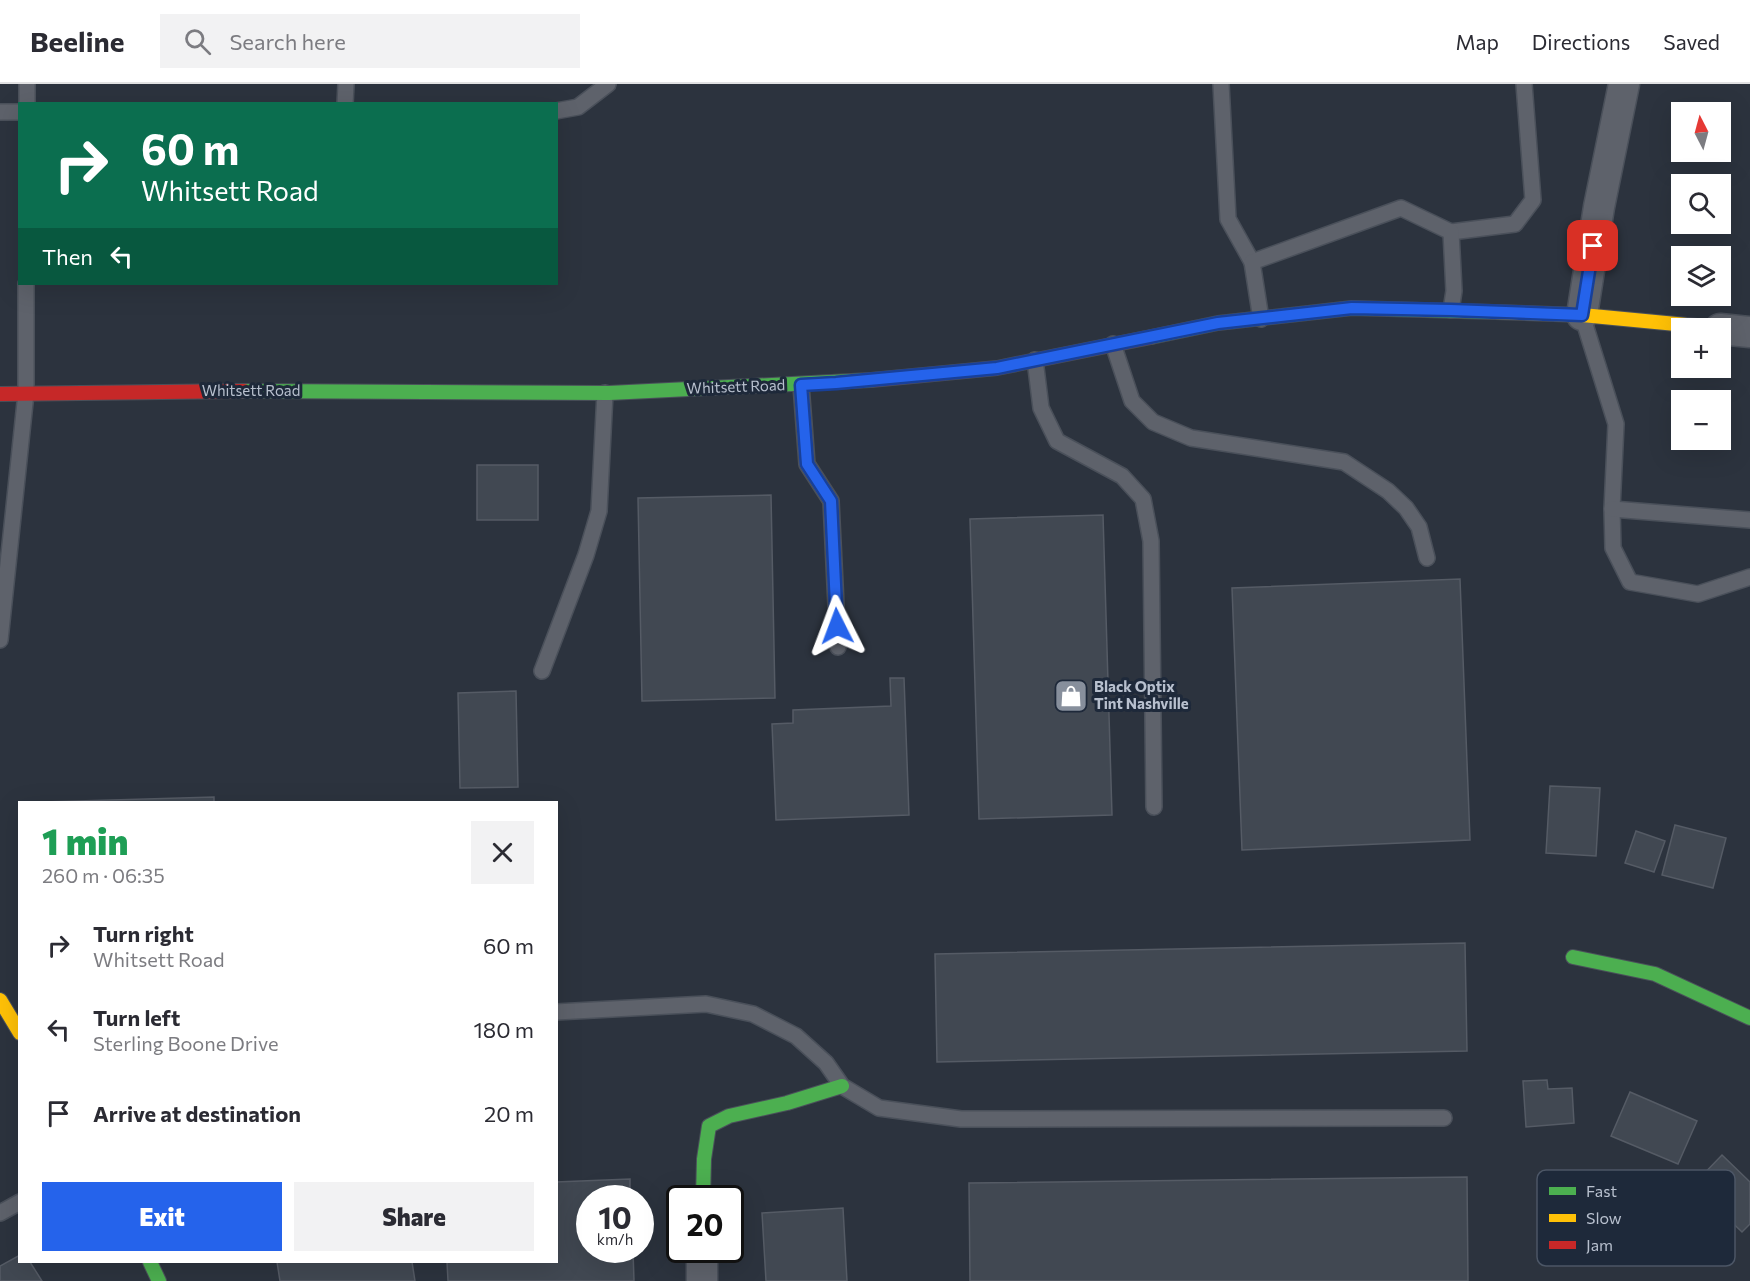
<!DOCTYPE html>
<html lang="en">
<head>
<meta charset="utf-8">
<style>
  body { margin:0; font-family:Commissioner,sans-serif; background:#f2f2f3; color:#2b2b33; height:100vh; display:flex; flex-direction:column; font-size:22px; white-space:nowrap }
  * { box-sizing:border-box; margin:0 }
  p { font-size:20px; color:#7c7c81 }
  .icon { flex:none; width:33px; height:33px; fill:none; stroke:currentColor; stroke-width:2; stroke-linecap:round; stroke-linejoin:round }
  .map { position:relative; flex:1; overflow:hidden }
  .panel { position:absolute; left:18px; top:717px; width:540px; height:462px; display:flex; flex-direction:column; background:#fff; border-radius:0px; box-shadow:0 6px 24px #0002 }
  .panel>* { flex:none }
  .guide { position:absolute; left:18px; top:18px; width:540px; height:183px; border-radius:0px; box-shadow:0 6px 24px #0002; background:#0b6e4f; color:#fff; overflow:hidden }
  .needle { width:39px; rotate:354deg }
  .tools { position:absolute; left:1671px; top:18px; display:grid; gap:12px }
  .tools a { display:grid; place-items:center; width:60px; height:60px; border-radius:0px; background:#fff; box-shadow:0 6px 24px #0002; font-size:30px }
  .speed { position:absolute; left:576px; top:1101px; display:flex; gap:12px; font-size:30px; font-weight:700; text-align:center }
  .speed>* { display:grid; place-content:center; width:78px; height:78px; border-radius:50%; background:#fff; box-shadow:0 6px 24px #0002; line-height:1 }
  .speed small { font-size:15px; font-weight:400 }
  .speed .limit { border:3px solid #111; border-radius:9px; background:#fff; color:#111 }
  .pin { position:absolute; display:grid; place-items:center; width:51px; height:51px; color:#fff; margin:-26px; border-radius:12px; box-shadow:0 3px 9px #0006 }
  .me { position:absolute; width:66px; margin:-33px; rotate:357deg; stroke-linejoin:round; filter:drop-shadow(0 0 4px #0008) }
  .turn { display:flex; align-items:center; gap:21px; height:126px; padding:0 24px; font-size:27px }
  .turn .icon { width:78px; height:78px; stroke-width:2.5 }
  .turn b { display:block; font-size:42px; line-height:51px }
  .then { display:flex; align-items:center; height:57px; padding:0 24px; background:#0003; gap:12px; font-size:22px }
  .round { display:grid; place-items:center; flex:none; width:63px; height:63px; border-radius:0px; background:#f2f2f3 }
  .head { display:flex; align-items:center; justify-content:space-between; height:102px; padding:0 24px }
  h1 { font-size:36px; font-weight:800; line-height:45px; color:#1e9e55 }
  .cta { display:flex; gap:12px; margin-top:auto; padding:12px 24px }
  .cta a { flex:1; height:69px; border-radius:0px; background:#2563eb; color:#fff; font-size:24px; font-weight:800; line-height:69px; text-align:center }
  .cta a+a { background:#f2f2f3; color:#2b2b33 }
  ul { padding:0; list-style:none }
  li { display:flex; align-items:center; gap:18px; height:84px; padding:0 24px }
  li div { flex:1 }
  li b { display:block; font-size:22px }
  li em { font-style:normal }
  header { display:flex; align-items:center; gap:36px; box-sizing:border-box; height:84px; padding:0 30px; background:#fff; border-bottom:2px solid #e1e1e2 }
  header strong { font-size:28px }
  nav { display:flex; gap:33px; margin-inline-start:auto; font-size:21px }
  .search { width:420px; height:54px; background:#f2f2f3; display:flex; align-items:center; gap:15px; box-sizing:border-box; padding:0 21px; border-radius:0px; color:#7c7c81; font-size:22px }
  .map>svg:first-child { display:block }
  .building { fill:#414852; stroke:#555b65; stroke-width:1.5 }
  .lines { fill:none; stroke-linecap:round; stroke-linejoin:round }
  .lane-casing { stroke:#4a505a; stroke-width:18 }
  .street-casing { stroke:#4a505a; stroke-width:33 }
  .fast-casing { stroke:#4a505a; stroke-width:16 }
  .slow-casing { stroke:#4a505a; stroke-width:16 }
  .jam-casing { stroke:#4a505a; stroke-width:16 }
  .lane { stroke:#5e626b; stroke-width:15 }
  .street { stroke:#5e626b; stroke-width:30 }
  .fast { stroke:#4caf50; stroke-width:14 }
  .slow { stroke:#ffc107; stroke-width:14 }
  .jam { stroke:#c62828; stroke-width:14 }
  .route-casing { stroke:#184099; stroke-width:15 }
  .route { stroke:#2563eb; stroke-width:10 }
  .labels { text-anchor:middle; stroke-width:6; stroke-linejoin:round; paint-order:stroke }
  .street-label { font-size:15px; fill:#b8c0ce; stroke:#1e293a }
  .poi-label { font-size:15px; font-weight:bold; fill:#b8c0ce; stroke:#1e293a; text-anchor:start }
  .key { fill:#1e293a; stroke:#4c5666; stroke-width:1.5 }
  .key-label { font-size:16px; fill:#b8c0ce }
</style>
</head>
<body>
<header>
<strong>Beeline</strong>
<div class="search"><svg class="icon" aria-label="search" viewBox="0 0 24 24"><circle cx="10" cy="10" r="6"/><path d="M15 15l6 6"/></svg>Search here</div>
<nav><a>Map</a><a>Directions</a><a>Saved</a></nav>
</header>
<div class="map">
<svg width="1750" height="1197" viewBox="0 0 1750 1197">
  <rect width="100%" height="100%" fill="#2c333e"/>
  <g class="building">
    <rect x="477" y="381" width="61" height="55"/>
    <path d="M771,411L775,614L642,617L638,414Z"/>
    <path d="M1103,431L1112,731L979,735L970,435Z"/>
    <path d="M1460,495L1470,756L1242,766L1232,504Z"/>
    <path d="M890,594H904L909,731L776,736L772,640L793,639V626L891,622Z"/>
    <path d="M516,607L518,703L460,704L458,609Z"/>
    <path d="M1550,702L1600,704L1596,772L1546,769Z"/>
    <path d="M214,713V718H42Z"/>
    <path d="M1675,741L1726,754L1713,804L1662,791Z"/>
    <path d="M1636,747L1665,757L1654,788L1625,779Z"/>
    <path d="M1465,859L1467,967L937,978L935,870Z"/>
    <path d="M1547,996L1548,1005L1572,1004L1574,1039L1526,1043L1523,997Z"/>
    <path d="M1630,1008L1697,1037L1678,1080L1611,1052Z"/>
    <path d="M1722,1071L1750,1098V1140L1742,1148L1693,1101Z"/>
    <path d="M1467,1093L1468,1197H970L969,1099Z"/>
    <path d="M630,1095V1114H590V1166H633L634,1197H448L447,1178H556V1098Z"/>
    <path d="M843,1124L847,1197H766L762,1129Z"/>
    <path d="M20,1171V1178H30L42,1197H0V1182Z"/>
    <path d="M277,1178H412L415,1197H280Z"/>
  </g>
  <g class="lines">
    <defs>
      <g id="lane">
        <path d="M1221,0L1228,135L1252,178"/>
        <path d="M27,20V0"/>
        <path d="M345,20L346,0"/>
        <path d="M556,27L578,23L608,0"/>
        <path d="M0,28H20"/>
        <path d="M1451,148L1515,140L1533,116L1524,0"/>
        <path d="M1582,231L1616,340L1612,425L1613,464L1630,498L1698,510L1750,493"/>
        <path d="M1261,235L1252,178L1401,124L1451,148L1454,207L1451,226"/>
        <path d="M1113,260L1132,317L1153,338L1191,354L1344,378L1388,407L1406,424L1419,443L1427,474"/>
        <path d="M1035,276L1041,324L1057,357L1122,392L1143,415L1151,457L1154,723"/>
        <path d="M801,301L807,380L831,417L838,563"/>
        <path d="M1612,425L1750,436"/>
        <path d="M0,556L26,309V200"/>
        <path d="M542,587L586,471L599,427L605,309"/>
        <path d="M556,928L706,920L753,930L796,952L826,979L842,1002L879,1024L961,1035L1444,1034"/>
        <path d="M0,1129L20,1118"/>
      </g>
      <g id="street">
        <path d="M1582,231L1599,123L1624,0"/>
        <path d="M1720,245L1750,248"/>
        <path d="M702,1197V1166"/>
      </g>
      <g id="fast">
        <path d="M1151,253L1218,239L1352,224L1495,228"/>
        <path d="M244,307L609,309L871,296"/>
        <path d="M1573,873L1655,890L1750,934"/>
        <path d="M703,1114L704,1075L709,1042L729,1032L787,1019L842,1002"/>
        <path d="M150,1178L159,1197"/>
      </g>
      <g id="slow">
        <path d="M1495,228L1582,231L1718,244"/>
        <path d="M0,916L20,949"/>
      </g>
      <g id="jam">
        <path d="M871,296L997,284L1151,253"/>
        <path d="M0,310L244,307"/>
      </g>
    </defs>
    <use href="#lane" class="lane-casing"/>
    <use href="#street" class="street-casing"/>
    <use href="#fast" class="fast-casing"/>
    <use href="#slow" class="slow-casing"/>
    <use href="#jam" class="jam-casing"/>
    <use href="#lane" class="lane"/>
    <use href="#street" class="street"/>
    <use href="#fast" class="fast"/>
    <use href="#slow" class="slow"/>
    <use href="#jam" class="jam"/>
  </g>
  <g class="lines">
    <defs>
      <path id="route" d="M837,542L831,417L807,380L801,301L836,299L997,284L1218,239L1352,224L1451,226L1582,231L1593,162"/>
    </defs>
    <use href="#route" class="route-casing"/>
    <use href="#route" class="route"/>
  </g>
  <defs>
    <symbol id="shop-square" viewBox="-11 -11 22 22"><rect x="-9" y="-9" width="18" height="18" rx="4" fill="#878f9c" stroke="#1e293a"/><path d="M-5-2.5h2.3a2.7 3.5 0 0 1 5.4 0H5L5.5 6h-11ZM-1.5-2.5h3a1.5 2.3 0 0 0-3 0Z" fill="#fff"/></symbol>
  </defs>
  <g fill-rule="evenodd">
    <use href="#shop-square" x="1052" y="593" width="38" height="38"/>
  </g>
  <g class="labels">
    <g class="street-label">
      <text transform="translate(736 303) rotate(-2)" y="5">Whitsett Road</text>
      <text x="251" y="312">Whitsett Road</text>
    </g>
    <g class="poi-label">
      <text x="1094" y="608">Black Optix<tspan x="1094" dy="17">Tint Nashville</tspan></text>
    </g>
  </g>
  <rect x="1537" y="1086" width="198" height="96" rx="9" class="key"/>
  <rect x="1549" y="1103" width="27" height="8" fill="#4caf50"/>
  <rect x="1549" y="1130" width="27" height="8" fill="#ffc107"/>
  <rect x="1549" y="1157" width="27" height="8" fill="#c62828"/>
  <g class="key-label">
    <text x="1586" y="1113">Fast</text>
    <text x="1586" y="1140">Slow</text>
    <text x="1586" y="1167">Jam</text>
  </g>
</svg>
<div class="tools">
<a><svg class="needle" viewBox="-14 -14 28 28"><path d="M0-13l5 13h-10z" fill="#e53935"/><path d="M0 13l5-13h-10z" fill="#7c7c81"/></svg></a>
<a><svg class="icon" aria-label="search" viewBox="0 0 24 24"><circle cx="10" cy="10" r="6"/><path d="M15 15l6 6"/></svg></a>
<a><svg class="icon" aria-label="layers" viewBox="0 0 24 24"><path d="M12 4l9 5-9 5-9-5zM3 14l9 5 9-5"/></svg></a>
<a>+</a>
<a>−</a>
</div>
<div class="speed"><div>10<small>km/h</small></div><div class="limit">20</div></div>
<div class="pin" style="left:1593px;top:162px;background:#d93025"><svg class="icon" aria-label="arrive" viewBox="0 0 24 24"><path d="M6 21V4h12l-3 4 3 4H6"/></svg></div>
<svg class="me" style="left:837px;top:542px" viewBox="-20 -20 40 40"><path d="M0-17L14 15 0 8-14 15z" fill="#2563eb" stroke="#fff" stroke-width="4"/></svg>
<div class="guide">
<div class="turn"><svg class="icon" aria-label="right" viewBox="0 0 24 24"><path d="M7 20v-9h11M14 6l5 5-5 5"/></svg><div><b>60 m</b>Whitsett Road</div></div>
<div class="then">Then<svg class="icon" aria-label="left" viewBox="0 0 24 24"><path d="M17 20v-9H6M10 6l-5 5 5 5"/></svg></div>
</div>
<section class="panel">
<div class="head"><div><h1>1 min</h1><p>260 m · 06:35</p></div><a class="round"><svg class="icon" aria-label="close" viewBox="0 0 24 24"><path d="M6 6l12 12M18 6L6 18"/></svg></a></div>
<ul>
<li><svg class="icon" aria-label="right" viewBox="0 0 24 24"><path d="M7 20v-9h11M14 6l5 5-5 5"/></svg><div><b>Turn right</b><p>Whitsett Road</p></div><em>60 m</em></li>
<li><svg class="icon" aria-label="left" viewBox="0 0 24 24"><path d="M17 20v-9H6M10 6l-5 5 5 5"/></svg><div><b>Turn left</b><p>Sterling Boone Drive</p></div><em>180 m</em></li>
<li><svg class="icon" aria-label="arrive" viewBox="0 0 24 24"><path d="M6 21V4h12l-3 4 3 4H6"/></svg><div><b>Arrive at destination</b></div><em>20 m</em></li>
</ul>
<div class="cta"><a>Exit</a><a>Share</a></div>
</section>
</div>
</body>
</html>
